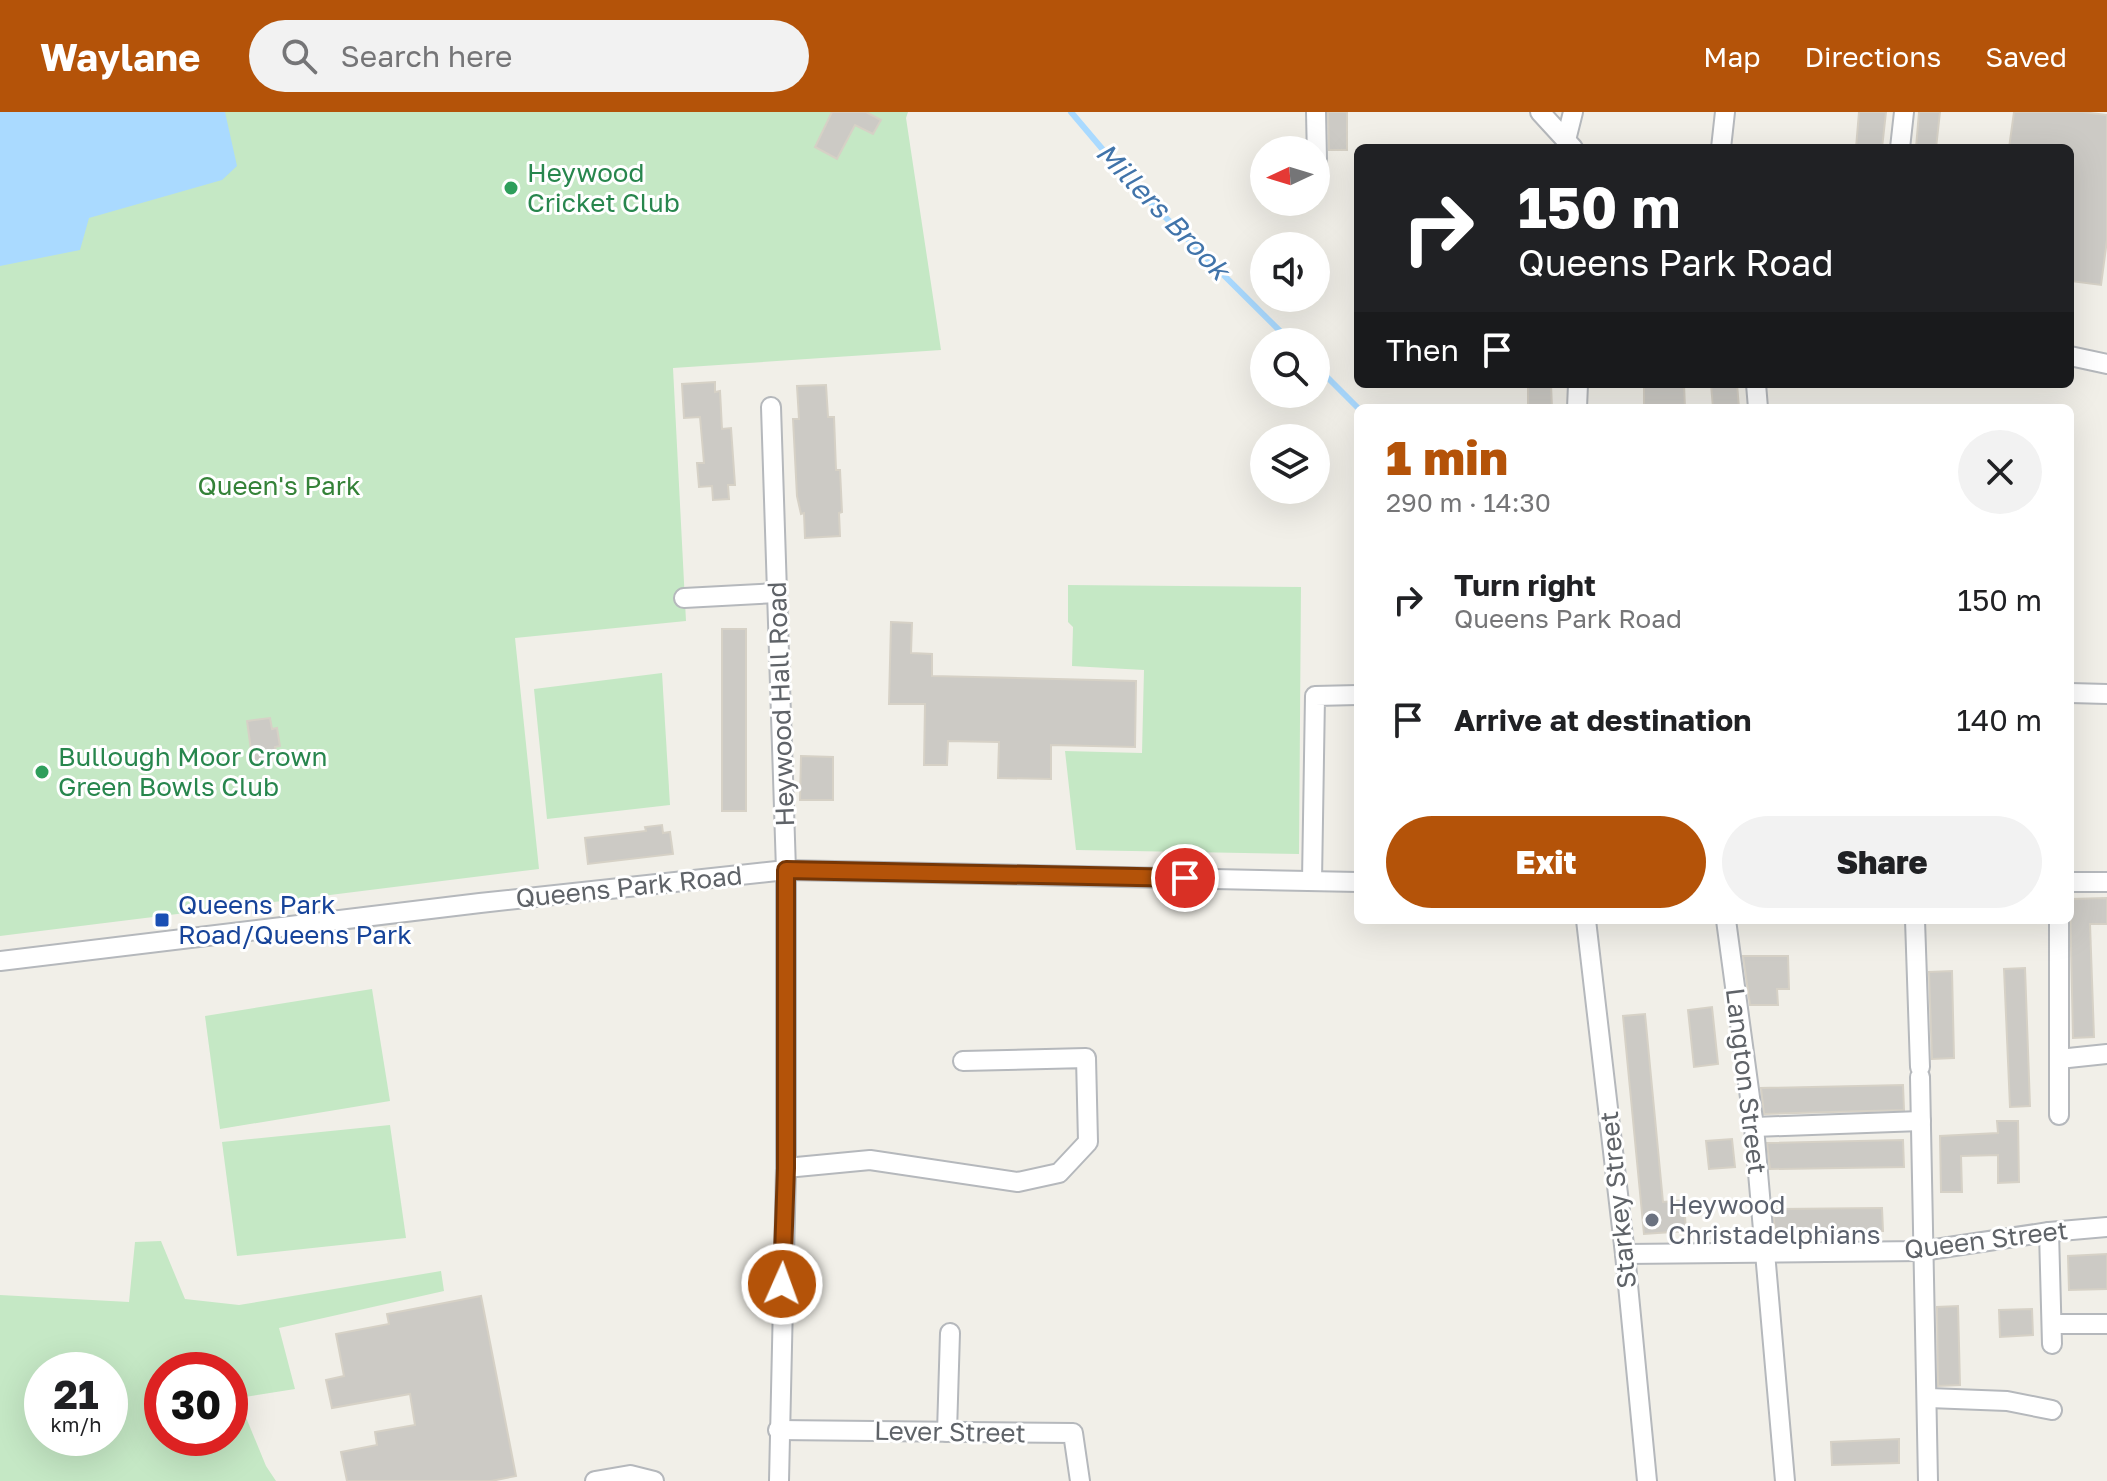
<!DOCTYPE html>
<html lang="en">
<head>
<meta charset="utf-8">
<style>
  body { margin:0; font-family:"Golos Text",sans-serif; background:#f2f2f2; color:#202124; height:100vh; display:flex; flex-direction:column; font-size:30px; white-space:nowrap }
  * { box-sizing:border-box; margin:0 }
  p { font-size:26px; color:#757577 }
  .icon { flex:none; width:44px; height:44px; fill:none; stroke:currentColor; stroke-width:2; stroke-linecap:round; stroke-linejoin:round }
  .map { position:relative; flex:1; overflow:hidden }
  .side { position:absolute; left:1354px; top:292px; width:720px; height:520px; display:flex; flex-direction:column; background:#fff; border-radius:12px; box-shadow:0 8px 32px #0002 }
  .side>* { flex:none }
  .guide { position:absolute; left:1354px; top:32px; width:720px; height:244px; border-radius:12px; box-shadow:0 8px 32px #0002; background:#202124; color:#fff; overflow:hidden }
  .needle { width:52px; rotate:266deg }
  .fabs { position:absolute; left:1250px; top:24px; display:grid; gap:16px }
  .fabs a { display:grid; place-items:center; width:80px; height:80px; border-radius:50%; background:#fff; box-shadow:0 8px 32px #0002; font-size:40px }
  .speed { position:absolute; left:24px; top:1240px; display:flex; gap:16px; font-size:40px; font-weight:700; text-align:center }
  .speed>* { display:grid; place-content:center; width:104px; height:104px; border-radius:50%; background:#fff; box-shadow:0 8px 32px #0002; line-height:1 }
  .speed small { font-size:20px; font-weight:400 }
  .speed .limit { border:12px solid #d22; background:#fff; color:#111 }
  .pin { position:absolute; display:grid; place-items:center; width:68px; height:68px; color:#fff; margin:-34px; border:4px solid #fff; border-radius:50%; box-shadow:0 2px 8px #0007 }
  .me { position:absolute; width:88px; margin:-44px; rotate:2deg; stroke-linejoin:round; filter:drop-shadow(0 0 6px #0008) }
  .turn { display:flex; align-items:center; gap:28px; height:168px; padding:0 32px; font-size:36px }
  .turn .icon { width:104px; height:104px; stroke-width:2.5 }
  .turn b { display:block; font-size:56px; line-height:68px }
  .then { display:flex; align-items:center; height:76px; padding:0 32px; background:#0003; gap:16px; font-size:30px }
  .round { display:grid; place-items:center; flex:none; width:84px; height:84px; border-radius:42px; background:#f2f2f2 }
  .headline { display:flex; align-items:center; justify-content:space-between; height:136px; padding:0 32px }
  h1 { font-size:48px; font-weight:800; line-height:60px; color:#b45309 }
  .button { display:flex; gap:16px; margin-top:auto; padding:16px 32px }
  .button a { flex:1; height:92px; border-radius:48px; background:#b45309; color:#fff; font-size:32px; font-weight:800; line-height:92px; text-align:center }
  .button a+a { background:#f2f2f2; color:#202124 }
  ul { padding:0; list-style:none }
  li { display:flex; align-items:center; gap:24px; height:120px; padding:0 32px }
  li div { flex:1 }
  li b { display:block; font-size:30px }
  li em { font-style:normal }
  header { display:flex; align-items:center; gap:48px; box-sizing:border-box; height:112px; padding:0 40px; background:#b45309; color:#fff }
  header strong { font-size:38px }
  nav { display:flex; gap:44px; margin-inline-start:auto; font-size:28px }
  .search { width:560px; height:72px; background:#f2f2f2; display:flex; align-items:center; gap:20px; box-sizing:border-box; padding:0 28px; border-radius:44px; color:#757577; font-size:30px }
  .map>svg:first-child { display:block }
  .green { fill:#c5e8c5; fill-rule:evenodd }
  .water { fill:#aadaff }
  .lines { fill:none; stroke-linecap:round; stroke-linejoin:round }
  .stream { stroke:#aadaff; stroke-width:6 }
  .building { fill:#cccac5; stroke:#d6d1c6; stroke-width:2 }
  .minor-casing { stroke:#b5b8bc; stroke-width:22 }
  .minor { stroke:#fff; stroke-width:18 }
  .route-casing { stroke:#753606; stroke-width:20 }
  .route { stroke:#b45309; stroke-width:14 }
  .leisure-dot { fill:#2e9e5b; stroke:#fff; stroke-width:3 }
  .transit-dot { fill:#1a4fb4; stroke:#fff; stroke-width:3 }
  .worship-dot { fill:#6b7280; stroke:#fff; stroke-width:3 }
  .labels { text-anchor:middle; stroke-width:6; stroke-linejoin:round; paint-order:stroke }
  .leisure-label { font-size:26px; fill:#27864d; stroke:#fff; text-anchor:start }
  .park-label { font-size:26px; fill:#348238; stroke:#fff }
  .street-label { font-size:26px; fill:#5f6368; stroke:#fff }
  .transit-label { font-size:26px; fill:#164399; stroke:#fff; text-anchor:start }
  .worship-label { font-size:26px; fill:#5b616d; stroke:#fff; text-anchor:start }
  .water-label { font-size:28px; font-style:italic; fill:#4174aa; stroke:#fff }
</style>
</head>
<body>
<header>
<strong>Waylane</strong>
<div class="search"><svg class="icon" aria-label="search" viewBox="0 0 24 24"><circle cx="10" cy="10" r="6"/><path d="M15 15l6 6"/></svg>Search here</div>
<nav><a>Map</a><a>Directions</a><a>Saved</a></nav>
</header>
<div class="map">
<svg width="2107" height="1369" viewBox="0 0 2107 1369">
  <rect width="100%" height="100%" fill="#f1efe8"/>
  <g class="green">
    <path d="M0,0H908L906,6L941,238L673,256L686,509L515,526L539,757L0,824Z"/>
    <path d="M1068,473L1301,475L1299,742L1076,738L1065,639L1142,641L1144,558L1072,554L1073,515L1068,510Z"/>
    <path d="M662,561L670,693L547,707L534,577Z"/>
    <path d="M372,877L390,989L220,1017L205,904Z"/>
    <path d="M390,1013L406,1126L237,1144L222,1030Z"/>
    <path d="M161,1129L185,1187L239,1193L441,1159L444,1179L279,1216L295,1277L238,1286L266,1354L276,1369H0V1183L129,1190L135,1130ZM110,1258V1326H42V1258ZM230,1258V1326H162V1258Z"/>
  </g>
  <path class="water" d="M0,0H225L237,54L222,68L89,106L80,138L0,154Z"/>
  <g class="lines">
    <g class="stream">
      <path d="M1071,0L1132,72L1291,230"/>
      <path d="M1316,254L1358,296"/>
    </g>
  </g>
  <g class="building">
    <path d="M832,0H866L881,8L873,22L855,13L837,47L815,35Z"/>
    <path d="M1328,0H1347V38H1329Z"/>
    <path d="M1859,0H1886L1882,36H1856Z"/>
    <path d="M1919,0H1940L1936,36H1916Z"/>
    <path d="M2014,0H2082L2107,3V128L2101,173L2070,169L2073,138H2070V36H2009Z"/>
    <path d="M715,270V280L720,279L722,317L731,316L735,373H728L729,387L713,388L712,374L699,375L697,351H704L700,305L684,306L682,272Z"/>
    <path d="M1528,272H1551L1552,296H1528Z"/>
    <path d="M1644,272H1684L1685,296H1644Z"/>
    <path d="M1711,272H1737L1739,296H1713Z"/>
    <path d="M826,273L828,305H834L836,358H840L842,400L839,401L840,424L805,426L804,401L801,402L797,384L793,307H799L797,274Z"/>
    <path d="M891,510L912,511L911,541L932,542V564L1136,569L1135,635L1051,633V667L998,666L999,630L948,629L947,653H924L925,592H889Z"/>
    <rect x="722" y="517" width="24" height="182"/>
    <path d="M270,606L272,617L277,616L280,634L275,635L277,648L253,652L247,609Z"/>
    <path d="M801,644L833,645V688H800Z"/>
    <path d="M662,713L663,721L670,720L673,742L588,752L585,726L646,719L645,715Z"/>
    <path d="M2107,786V812H2090L2094,925L2073,926L2070,787Z"/>
    <path d="M1743,844H1788L1789,877H1777L1778,893H1750Z"/>
    <path d="M2025,856L2030,994L2010,995L2004,857Z"/>
    <path d="M1952,859L1954,946L1932,947L1929,860Z"/>
    <path d="M1712,895L1718,952L1694,955L1688,898Z"/>
    <path d="M1645,902L1663,1090L1684,1088L1686,1119L1644,1122L1623,904Z"/>
    <path d="M1903,973L1904,998L1764,1002L1761,976Z"/>
    <path d="M1997,1009H2018L2019,1070L1998,1071V1043L1961,1044L1962,1080H1941L1940,1024L1998,1021Z"/>
    <path d="M1732,1027L1735,1055L1709,1057L1706,1029Z"/>
    <path d="M1903,1028L1904,1055L1770,1057L1767,1031Z"/>
    <path d="M1882,1096L1883,1119L1775,1120L1773,1097Z"/>
    <path d="M2107,1142V1177L2069,1178L2068,1144Z"/>
    <path d="M481,1184L516,1364L491,1369H347L341,1340L377,1333L375,1320L415,1313L410,1282L332,1296L326,1268L344,1264L336,1222L389,1212L387,1202Z"/>
    <path d="M1958,1194L1960,1273L1938,1274L1937,1195Z"/>
    <path d="M2032,1197L2033,1223L2000,1225L1999,1198Z"/>
    <path d="M1899,1327V1351L1832,1353L1831,1330Z"/>
  </g>
  <g class="lines">
    <defs>
      <g id="minor">
        <path d="M1316,0L1317,47"/>
        <path d="M1540,0L1573,36"/>
        <path d="M1566,28L1573,0"/>
        <path d="M1721,36L1725,0"/>
        <path d="M1900,36L1904,0"/>
        <path d="M2070,244L2107,252"/>
        <path d="M1756,272L1758,296"/>
        <path d="M771,295L786,758V1056L779,1369"/>
        <path d="M1577,296L1578,272"/>
        <path d="M684,486L777,481"/>
        <path d="M2070,581L2107,582"/>
        <path d="M1312,769L1315,584L1358,583"/>
        <path d="M2070,770H2107"/>
        <path d="M1586,808L1625,1142L1647,1369"/>
        <path d="M1726,808L1754,1015L1785,1369"/>
        <path d="M1915,808L1920,955"/>
        <path d="M0,849L480,791L786,758L1358,770"/>
        <path d="M2059,947L2107,942"/>
        <path d="M1920,965L1928,1369"/>
        <path d="M2059,1003V808"/>
        <path d="M1754,1015L1921,1009"/>
        <path d="M786,1056L870,1048L1018,1070L1059,1061L1088,1030L1086,946L963,949"/>
        <path d="M2049,1120L2052,1232"/>
        <path d="M1625,1142L1922,1139L2049,1120L2107,1115"/>
        <path d="M2052,1212H2107"/>
        <path d="M1929,1286L2007,1289L2052,1298"/>
        <path d="M778,1318L1073,1321L1080,1369"/>
        <path d="M947,1320L950,1221"/>
        <path d="M595,1369L630,1363L654,1369"/>
      </g>
    </defs>
    <use href="#minor" class="minor-casing"/>
    <use href="#minor" class="minor"/>
  </g>
  <g class="lines">
    <defs>
      <path id="route" d="M782,1172L786,1056V758L1185,766"/>
    </defs>
    <use href="#route" class="route-casing"/>
    <use href="#route" class="route"/>
  </g>
  <g class="leisure-dot">
    <circle cx="511" cy="76" r="8"/>
    <circle cx="42" cy="660" r="8"/>
  </g>
  <rect class="transit-dot" x="154" y="800" width="16" height="16" rx="4"/>
  <circle class="worship-dot" cx="1652" cy="1108" r="8"/>
  <g class="labels">
    <g class="leisure-label">
      <text x="527" y="70">Heywood<tspan x="527" dy="30">Cricket Club</tspan></text>
      <text x="58" y="654">Bullough Moor Crown<tspan x="58" dy="30">Green Bowls Club</tspan></text>
    </g>
    <g class="park-label">
      <text x="279" y="383">Queen's Park</text>
    </g>
    <g class="street-label">
      <text transform="translate(781 592) rotate(-92)" y="9">Heywood Hall Road</text>
      <text transform="translate(629 775) rotate(-6)" y="9">Queens Park Road</text>
      <text transform="translate(1746 969) rotate(83)" y="9">Langton Street</text>
      <text transform="translate(1618 1088) rotate(-96)" y="9">Starkey Street</text>
      <text transform="translate(1986 1128) rotate(-7)" y="9">Queen Street</text>
      <text transform="translate(950 1320) rotate(1)" y="9">Lever Street</text>
    </g>
    <g class="transit-label">
      <text x="178" y="802">Queens Park<tspan x="178" dy="30">Road/Queens Park</tspan></text>
    </g>
    <g class="worship-label">
      <text x="1668" y="1102">Heywood<tspan x="1668" dy="30">Christadelphians</tspan></text>
    </g>
    <g class="water-label">
      <text transform="translate(1163 99) rotate(46)" y="10">Millers Brook</text>
    </g>
  </g>
</svg>
<div class="fabs">
<a><svg class="needle" viewBox="-14 -14 28 28"><path d="M0-13l5 13h-10z" fill="#e53935"/><path d="M0 13l5-13h-10z" fill="#757577"/></svg></a>
<a><svg class="icon" aria-label="sound" viewBox="0 0 24 24"><path d="M4 9h4l5-4v14l-5-4H4zM17 9q2 3 0 6"/></svg></a>
<a><svg class="icon" aria-label="search" viewBox="0 0 24 24"><circle cx="10" cy="10" r="6"/><path d="M15 15l6 6"/></svg></a>
<a><svg class="icon" aria-label="layers" viewBox="0 0 24 24"><path d="M12 4l9 5-9 5-9-5zM3 14l9 5 9-5"/></svg></a>
</div>
<div class="speed"><div>21<small>km/h</small></div><div class="limit">30</div></div>
<div class="pin" style="left:1185px;top:766px;background:#d93025"><svg class="icon" aria-label="arrive" viewBox="0 0 24 24"><path d="M6 21V4h12l-3 4 3 4H6"/></svg></div>
<svg class="me" style="left:782px;top:1172px" viewBox="-20 -20 40 40"><circle r="17" fill="#b45309" stroke="#fff" stroke-width="3"/><path d="M0-11L8 9 0 5-8 9z" fill="#fff"/></svg>
<div class="guide">
<div class="turn"><svg class="icon" aria-label="right" viewBox="0 0 24 24"><path d="M7 20v-9h11M14 6l5 5-5 5"/></svg><div><b>150 m</b>Queens Park Road</div></div>
<div class="then">Then<svg class="icon" aria-label="arrive" viewBox="0 0 24 24"><path d="M6 21V4h12l-3 4 3 4H6"/></svg></div>
</div>
<section class="side">
<div class="headline"><div><h1>1 min</h1><p>290 m · 14:30</p></div><a class="round"><svg class="icon" aria-label="close" viewBox="0 0 24 24"><path d="M6 6l12 12M18 6L6 18"/></svg></a></div>
<ul>
<li><svg class="icon" aria-label="right" viewBox="0 0 24 24"><path d="M7 20v-9h11M14 6l5 5-5 5"/></svg><div><b>Turn right</b><p>Queens Park Road</p></div><em>150 m</em></li>
<li><svg class="icon" aria-label="arrive" viewBox="0 0 24 24"><path d="M6 21V4h12l-3 4 3 4H6"/></svg><div><b>Arrive at destination</b></div><em>140 m</em></li>
</ul>
<div class="button"><a>Exit</a><a>Share</a></div>
</section>
</div>
</body>
</html>
